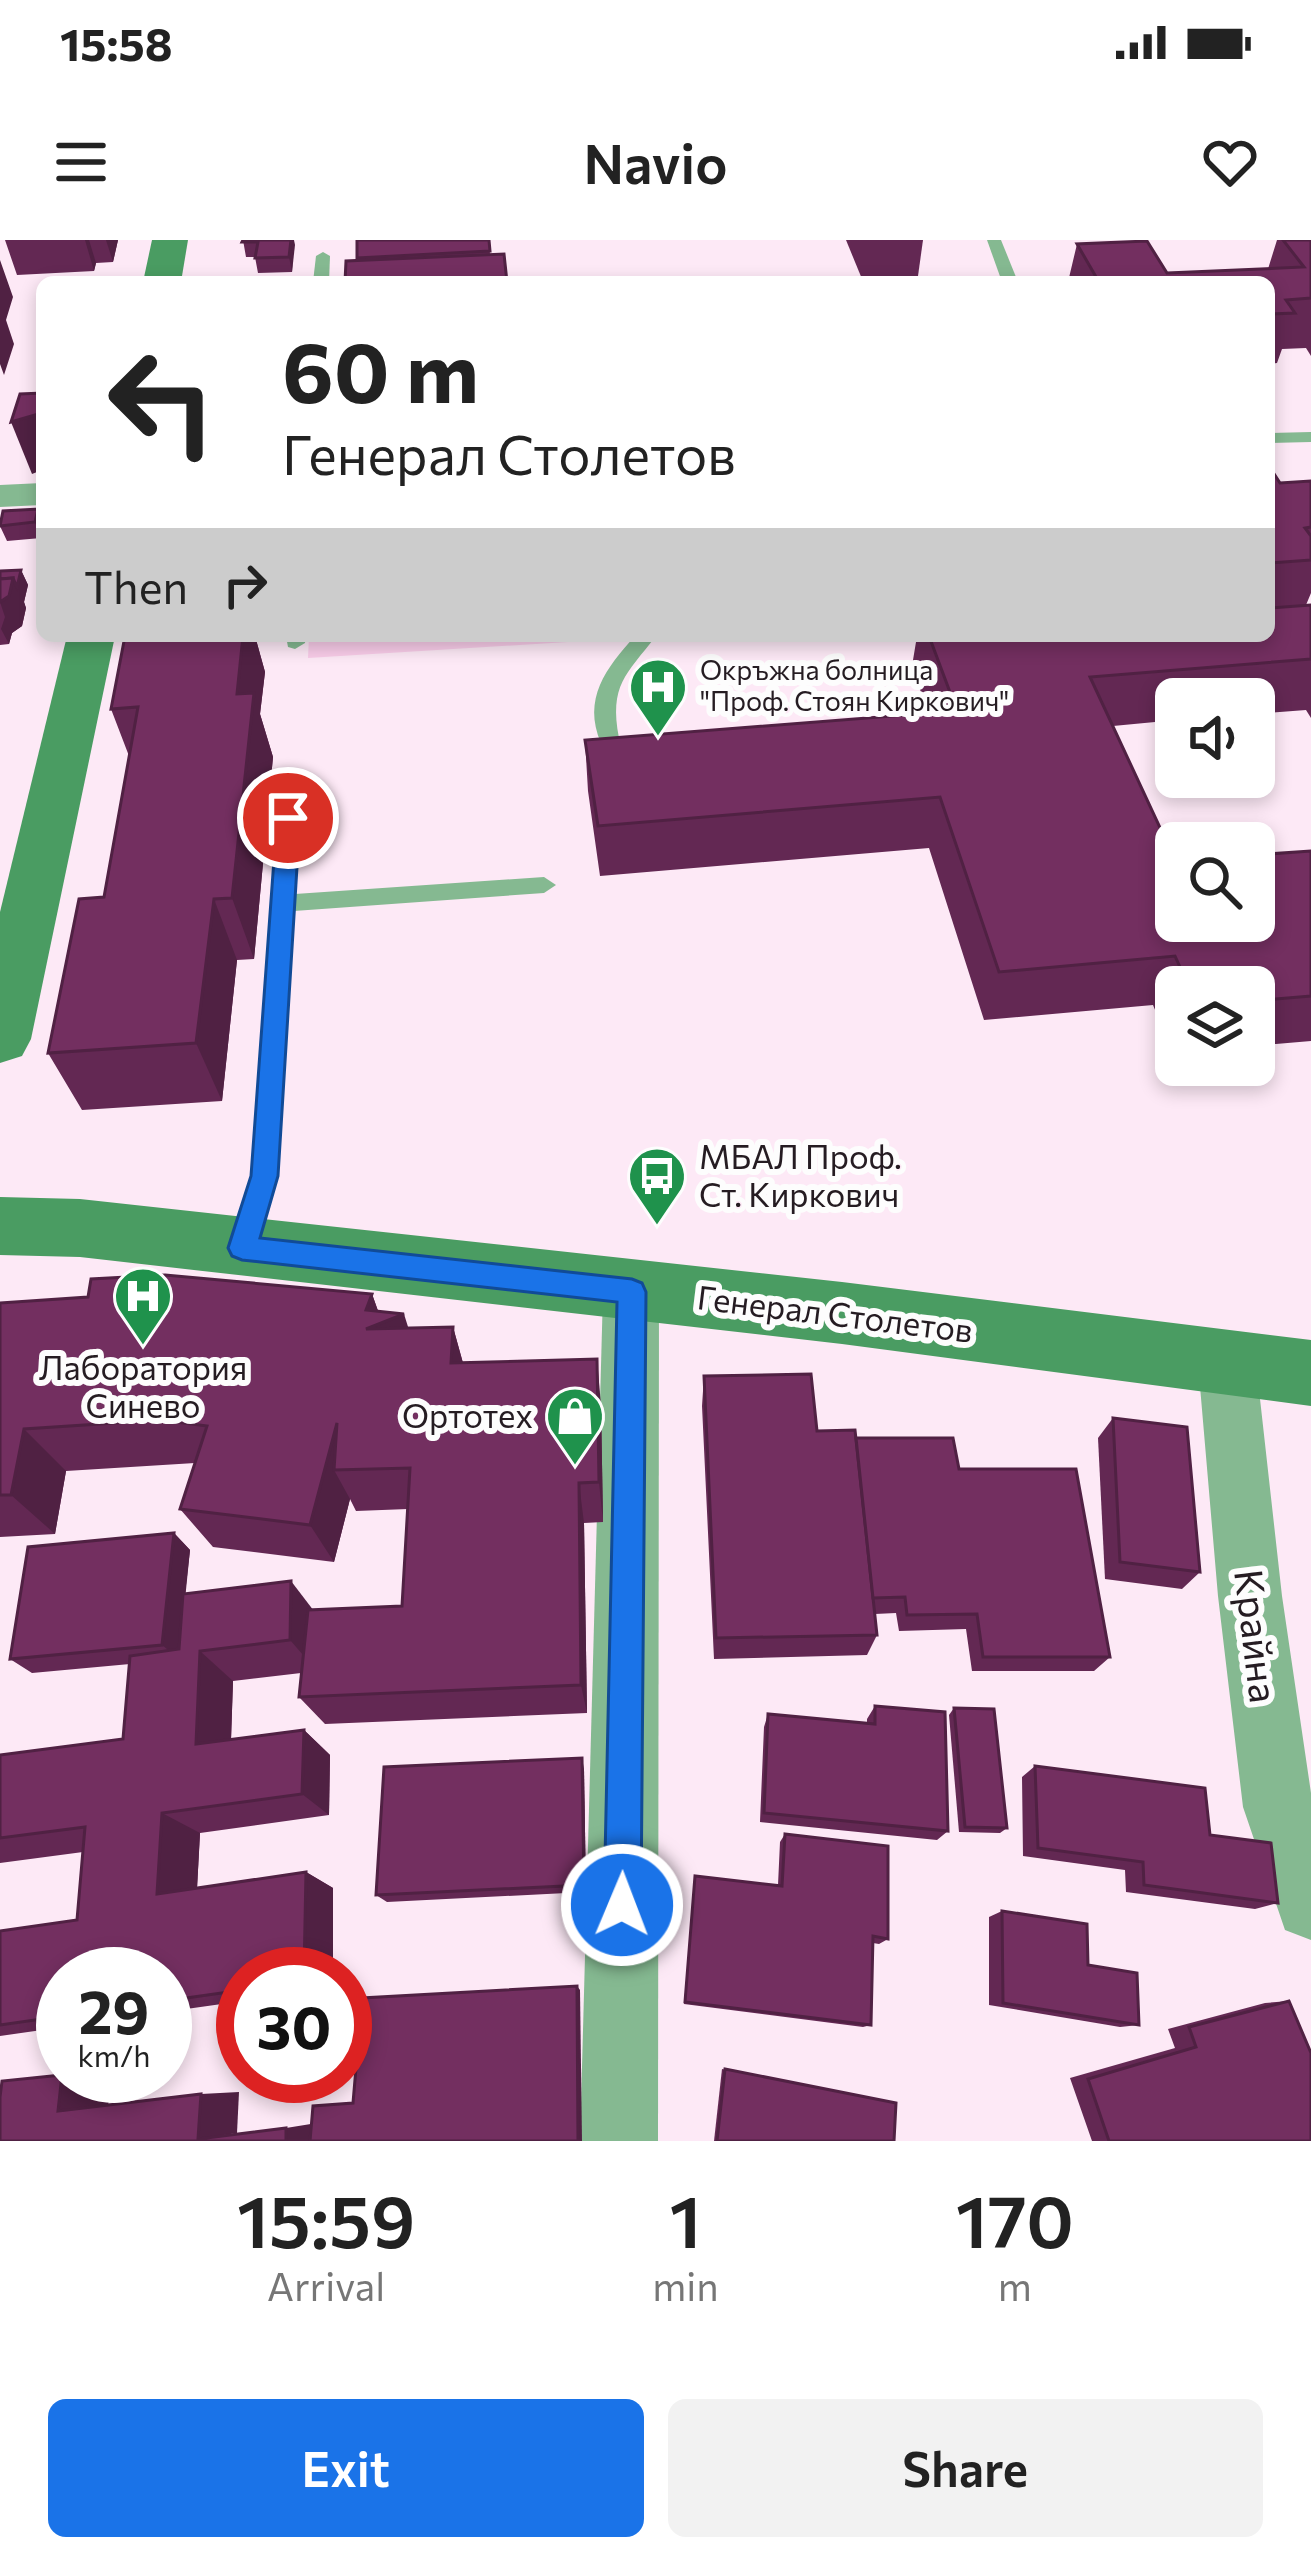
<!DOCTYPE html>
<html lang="en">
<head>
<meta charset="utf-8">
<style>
  body { margin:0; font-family:Commissioner,sans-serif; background:#f2f2f2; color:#222; height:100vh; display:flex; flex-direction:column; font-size:45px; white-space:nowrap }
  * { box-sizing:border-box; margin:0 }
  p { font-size:39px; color:#767676 }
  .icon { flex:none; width:66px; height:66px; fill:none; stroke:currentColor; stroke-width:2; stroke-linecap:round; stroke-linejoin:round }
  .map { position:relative; height:1901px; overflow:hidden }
  .panel { display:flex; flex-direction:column; background:#fff; flex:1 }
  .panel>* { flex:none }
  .guide { position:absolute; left:36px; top:36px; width:1239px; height:366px; border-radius:18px; box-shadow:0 6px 18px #0003; background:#fff; color:#222; overflow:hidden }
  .tools { position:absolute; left:1155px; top:438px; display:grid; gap:24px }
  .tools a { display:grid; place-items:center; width:120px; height:120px; border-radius:18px; background:#fff; box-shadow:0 6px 18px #0003; font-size:60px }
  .speed { position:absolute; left:36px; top:1707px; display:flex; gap:24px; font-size:60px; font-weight:700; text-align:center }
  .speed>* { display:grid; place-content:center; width:156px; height:156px; border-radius:50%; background:#fff; box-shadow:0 6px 18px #0003; line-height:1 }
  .speed small { font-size:30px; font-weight:400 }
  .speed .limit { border:18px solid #d22; background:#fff; color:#111 }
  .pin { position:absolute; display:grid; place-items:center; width:102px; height:102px; color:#fff; margin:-51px; border:6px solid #fff; border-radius:50%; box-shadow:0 3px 12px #0007 }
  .me { position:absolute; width:132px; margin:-66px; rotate:1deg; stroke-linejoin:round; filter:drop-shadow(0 0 9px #0008) }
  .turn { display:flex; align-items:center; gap:42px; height:252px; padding:0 48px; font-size:54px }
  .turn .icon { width:156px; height:156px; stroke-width:2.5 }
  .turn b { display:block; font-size:84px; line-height:102px }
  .then { display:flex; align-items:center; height:114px; padding:0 48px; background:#0003; gap:24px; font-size:45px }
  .eta { display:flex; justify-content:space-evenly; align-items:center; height:204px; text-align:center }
  .eta b { font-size:72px; font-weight:600; line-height:84px }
  .button { display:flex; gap:24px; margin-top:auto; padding:24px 48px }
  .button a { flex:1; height:138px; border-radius:18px; background:#1a73e8; color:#fff; font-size:48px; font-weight:600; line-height:138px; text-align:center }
  .button a+a { background:#f2f2f2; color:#222 }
  .status { display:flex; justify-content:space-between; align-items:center; height:84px; padding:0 60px; background:#fff; direction:ltr }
  .status svg { height:33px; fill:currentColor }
  header { display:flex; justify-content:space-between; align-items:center; height:156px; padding:0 48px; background:#fff; font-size:54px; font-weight:600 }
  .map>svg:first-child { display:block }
  .green { fill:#f9cce9 }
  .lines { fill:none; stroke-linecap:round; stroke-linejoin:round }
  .lane { fill:#85b991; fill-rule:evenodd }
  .street { fill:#85b991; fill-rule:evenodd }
  .secondary { fill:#4a9c62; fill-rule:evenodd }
  .wall { fill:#632853 }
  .shaded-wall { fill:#502143 }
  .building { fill:#732f60; stroke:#502143; stroke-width:3 }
  .route { fill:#1a73e8; stroke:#114b97; stroke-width:3 }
  .labels { text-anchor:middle; stroke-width:12; stroke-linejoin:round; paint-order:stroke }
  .far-poi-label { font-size:27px; fill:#251c22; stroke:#fdfdfd; text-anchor:start }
  .poi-label { font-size:33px; fill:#251c22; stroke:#fdfdfd; text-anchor:start }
  .street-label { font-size:33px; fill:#251c22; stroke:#fdfdfd }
  .near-street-label { font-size:39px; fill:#251c22; stroke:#fdfdfd }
</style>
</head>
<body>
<div class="status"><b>15:58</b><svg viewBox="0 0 49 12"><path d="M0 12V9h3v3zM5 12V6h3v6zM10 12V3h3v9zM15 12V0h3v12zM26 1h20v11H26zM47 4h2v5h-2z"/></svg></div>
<header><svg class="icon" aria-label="menu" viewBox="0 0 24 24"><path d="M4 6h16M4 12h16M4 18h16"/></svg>Navio<svg class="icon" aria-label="heart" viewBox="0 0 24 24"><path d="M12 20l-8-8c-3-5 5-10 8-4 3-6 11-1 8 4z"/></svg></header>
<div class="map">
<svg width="1311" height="1901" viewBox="0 0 1311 1901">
  <rect width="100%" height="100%" fill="#fde9f6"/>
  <path class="green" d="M309,396H664L308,418Z"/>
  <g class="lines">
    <g class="lane">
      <path d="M987,0H1001L1018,42H1002Z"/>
      <path d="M323,12L330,16L329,42H313L316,16Z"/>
      <path d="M1311,192V202L1269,203V193Z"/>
      <path d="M286,396H306L305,403L295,409L288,407Z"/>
      <path d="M635,396H656C626,435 609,445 619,498L608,505L601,503C582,459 606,428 635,396Z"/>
      <path d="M288,570L299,578L295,654L544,637L556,645L544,653L294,671L278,936L257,1008L253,1016L243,1020L233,1016L229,1008L252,936L277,578Z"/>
    </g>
    <g class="street">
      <path d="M42,243V265L0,267V245Z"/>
      <path d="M631,1027L651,1034L659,1052L658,1901H580L603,1052L611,1034Z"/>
      <path d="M1227,1096L1248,1104L1256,1123L1282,1356L1311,1553V1700L1285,1690L1243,1567L1218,1356L1198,1123L1206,1104Z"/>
    </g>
    <g class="secondary">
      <path d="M152,0H188L181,42H143Z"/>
      <path d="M67,396H115L31,799L22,816L0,823V672Z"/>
      <path d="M0,957L80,959L842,1042L1311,1100V1166L842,1104L80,1017L0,1015Z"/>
    </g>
  </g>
  <g class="wall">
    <path d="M5,0H118L113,22L96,23L94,31L17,35Z"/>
    <path d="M243,0H294L292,32L258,33L255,17H246Z"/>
    <path d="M357,0H489L490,15L507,42H345L358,21Z"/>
    <path d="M846,0H923L918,36L862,39Z"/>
    <path d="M1277,0H1311V116L1306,108L1282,109L1277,123L1269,124V42H1068L1077,4L1167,33L1268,29Z"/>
    <path d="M1269,226L1280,243L1311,241V353L1306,365H1311V478L1306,470L1254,474V459H1176V480L1113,486L1176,622L1311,611V801L1254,806V747H1176V813H1173L1153,765L984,780L929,608L600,636L588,551L585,500L928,473L912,426L917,396H1269Z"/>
    <path d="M42,280L41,298L7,301L0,286Z"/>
    <path d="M21,330L28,345L24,362L26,368L22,386L12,393L9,404L0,405V331Z"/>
    <path d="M125,396H255L265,432L260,474L273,517L254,719L237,720L222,861L82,870L48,813L104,657L129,516L111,469Z"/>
    <path d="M372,1054L378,1071L408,1088L453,1087L463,1123L601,1165L603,1282L584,1283L587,1473L325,1484L299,1457L301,1433L233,1441L231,1500L304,1490L330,1515L329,1575L200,1593L197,1648L306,1632L333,1648L243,1734V1761L165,1772V1734H63V1787L0,1796V1691L77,1680L83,1612L0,1623V1515L123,1499L130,1424L32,1433L10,1419L174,1293L190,1310L185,1354L313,1370L402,1366L408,1269L356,1271L350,1259L334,1322L213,1307L180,1269L195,1223L66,1231L55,1294L0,1297V1063Z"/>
    <path d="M704,1136L817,1191L856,1198L959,1229L1110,1417L1094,1431H972L966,1389L899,1391L896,1373L875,1374L877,1395L867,1415L714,1419L702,1166Z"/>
    <path d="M1113,1178L1200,1332L1182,1349L1105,1339L1098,1198Z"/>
    <path d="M875,1466L948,1591L937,1600L760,1582L764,1487L768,1474L867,1483V1479Z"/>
    <path d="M954,1468L1007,1588L1000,1593L959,1592L949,1475Z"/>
    <path d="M1035,1526L1210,1595L1278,1663L1255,1669L1126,1652L1125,1630L1023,1616L1022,1537Z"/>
    <path d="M584,1529L586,1652L387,1662L376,1655Z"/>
    <path d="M785,1594L888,1699L879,1704L873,1703L871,1785L863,1787L684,1764L695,1636L778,1645L780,1602Z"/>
    <path d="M1002,1671L1088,1725L1139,1785L1120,1787L989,1765V1677Z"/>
    <path d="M1289,1761L1311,1901H1092L1070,1838L1175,1808L1168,1789L1265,1763Z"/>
    <path d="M722,1829L896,1863L894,1901H714Z"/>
  </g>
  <g class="shaded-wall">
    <path d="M85,0H89L96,23L94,31Z"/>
    <path d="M106,0H118L113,22Z"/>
    <path d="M291,0H294L295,5L292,32L289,17Z"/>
    <path d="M0,20L13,57L6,80L14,104L4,135L0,124Z"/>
    <path d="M42,173V230L32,234L11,182Z"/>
    <path d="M38,269L42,280L41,298L35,282Z"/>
    <path d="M21,330L28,345L24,362L26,368L22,386L12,393L9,404L1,389L5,377L0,362L13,338Z"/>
    <path d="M243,396H255L265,432L260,474L273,517L254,719L232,658L237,454Z"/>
    <path d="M214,659L237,720L222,861L196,803Z"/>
    <path d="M372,1054L382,1082L404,1074L419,1122L366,1089V1070Z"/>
    <path d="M453,1087L466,1134L451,1123Z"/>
    <path d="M597,1119L601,1165L603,1282L599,1242Z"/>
    <path d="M337,1183L334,1230L350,1259L334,1322L310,1285Z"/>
    <path d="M24,1189L66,1231L55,1294L11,1255Z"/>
    <path d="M579,1243L584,1283L587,1473L581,1445Z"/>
    <path d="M174,1293L190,1310L179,1419L162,1405Z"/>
    <path d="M291,1341L317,1375V1431L290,1400Z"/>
    <path d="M200,1411L233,1441L230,1529L196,1504Z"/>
    <path d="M304,1490L330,1515L329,1575L302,1554Z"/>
    <path d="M582,1518L584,1529L586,1652L584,1645Z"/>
    <path d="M162,1573L200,1593L196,1668L157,1654Z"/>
    <path d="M306,1632L333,1648V1734H304Z"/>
    <path d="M577,1746L580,1750L582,1901H578Z"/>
    <path d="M62,1835L111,1836L108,1868L58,1871Z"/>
    <path d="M239,1852L237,1893L198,1899L201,1854Z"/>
    <path d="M317,1883V1901H286V1888Z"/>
  </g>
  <g class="building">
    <path d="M243,0H291L289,17L255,18L258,2H242Z"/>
    <path d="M357,0H489L490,11L357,18Z"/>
    <path d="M1283,0H1311V58L1286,60L1295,73L1269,74V42H1099L1077,4L1147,1L1167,33L1304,27Z"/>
    <path d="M504,14L507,42H467V38L345,42L346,21Z"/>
    <path d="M42,153V173L11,182L20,154Z"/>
    <path d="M1269,226L1280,243L1311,241V287L1305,288L1311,296V320L1269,323Z"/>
    <path d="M38,269L35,282L0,286L3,271Z"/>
    <path d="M21,330L17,347L13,338L0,339V331Z"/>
    <path d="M13,338L9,356L0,362V339Z"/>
    <path d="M1311,365V419L1090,437L1176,622V681H1254V615L1311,611V756L1254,761V747H1189L1175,716L999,732L940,557L598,586L585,500L957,471L929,396H1269V368Z"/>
    <path d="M125,396H243L237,454L254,453L232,658L214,659L196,803L48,813L79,659L104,657L138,467L111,469Z"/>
    <path d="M165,1035L372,1054L366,1070L404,1074L366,1089L453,1087L451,1123L597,1119L599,1242L579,1243L581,1445L299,1457L308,1370L402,1366L410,1228L334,1230L337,1183L310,1285L180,1269L207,1186L161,1180L24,1189L11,1255H0V1063L88,1057L91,1039Z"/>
    <path d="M811,1134L817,1191L855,1190L877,1395L716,1398L704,1136Z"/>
    <path d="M1113,1178L1187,1187L1200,1332L1120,1322Z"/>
    <path d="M856,1198H953L959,1229H1076L1110,1417H983L977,1374L907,1375L905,1357L873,1358Z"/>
    <path d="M174,1293L162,1405L10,1419L28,1307Z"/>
    <path d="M291,1341L290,1400L200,1411L196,1504L304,1490L302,1554L162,1573L157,1654L306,1632L304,1734H243V1750L165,1761V1734H63V1776L0,1785V1691L77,1680L85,1587L0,1598V1515L123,1499L130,1416L179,1409L183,1354Z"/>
    <path d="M875,1466L945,1472L948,1591L764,1573L768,1474L875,1484Z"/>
    <path d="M954,1468L994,1469L1007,1588L965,1587Z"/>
    <path d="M582,1518L584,1645L376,1655L384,1527Z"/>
    <path d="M1035,1526L1205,1548L1210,1595L1271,1603L1278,1663L1144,1645L1143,1622L1038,1608Z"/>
    <path d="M785,1594L888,1606V1699L873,1696L871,1785L685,1762L695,1636L782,1646Z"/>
    <path d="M1002,1671L1087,1684L1088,1725L1137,1733L1139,1785L1003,1763Z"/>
    <path d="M577,1746L578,1901H310L313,1866L353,1863L362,1758Z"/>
    <path d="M1289,1761L1311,1813V1901H1109L1088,1839L1196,1807L1189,1787Z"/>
    <path d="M725,1829L896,1863L894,1901H717Z"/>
    <path d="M62,1835L58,1871L201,1854L198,1899L286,1888V1901H0V1857L2,1841Z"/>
  </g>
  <path class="route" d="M288,570L300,578L278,936L260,998L632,1039L642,1043L646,1052L641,1665L635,1678L622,1683L609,1678L604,1665L617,1062L242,1020L232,1016L228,1008L251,936L277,578Z"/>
  <defs>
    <symbol id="hospital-pin" viewBox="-11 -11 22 30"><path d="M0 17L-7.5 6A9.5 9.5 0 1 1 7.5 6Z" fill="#1f924c" stroke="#fdfdfd"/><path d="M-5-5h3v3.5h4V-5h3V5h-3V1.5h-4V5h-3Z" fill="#fff"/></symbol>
    <symbol id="bus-pin" viewBox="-11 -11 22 30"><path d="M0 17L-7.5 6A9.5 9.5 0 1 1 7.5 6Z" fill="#1f924c" stroke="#fdfdfd"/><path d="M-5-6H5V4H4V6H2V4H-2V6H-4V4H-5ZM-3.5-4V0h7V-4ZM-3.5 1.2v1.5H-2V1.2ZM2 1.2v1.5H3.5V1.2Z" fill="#fff"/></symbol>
    <symbol id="shop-pin" viewBox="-11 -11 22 30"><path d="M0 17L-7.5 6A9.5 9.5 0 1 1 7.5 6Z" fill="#1f924c" stroke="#fdfdfd"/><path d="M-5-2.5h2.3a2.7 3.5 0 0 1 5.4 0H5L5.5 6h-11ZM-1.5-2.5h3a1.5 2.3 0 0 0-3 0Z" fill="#fff"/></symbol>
  </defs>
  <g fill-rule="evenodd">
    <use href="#hospital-pin" x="625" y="414" width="66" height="90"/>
    <use href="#bus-pin" x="624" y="903" width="66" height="90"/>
    <use href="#hospital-pin" x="110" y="1023" width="66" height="90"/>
    <use href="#shop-pin" x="542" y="1143" width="66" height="90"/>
  </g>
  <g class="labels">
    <g class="far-poi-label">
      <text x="700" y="440">Окръжна болница<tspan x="700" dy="31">"Проф. Стоян Киркович"</tspan></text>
    </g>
    <g class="poi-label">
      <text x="699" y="929">МБАЛ Проф.<tspan x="699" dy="38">Ст. Киркович</tspan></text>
      <text x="143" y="1140" text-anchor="middle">Лаборатория<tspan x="143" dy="38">Синево</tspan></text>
      <text x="533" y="1188" text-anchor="end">Ортотех</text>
    </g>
    <g class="street-label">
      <text transform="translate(835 1074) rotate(7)" y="12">Генерал Столетов</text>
    </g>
    <g class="near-street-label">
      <text transform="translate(1256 1396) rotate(83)" y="14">Крайна</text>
    </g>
  </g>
</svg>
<div class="tools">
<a><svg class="icon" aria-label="sound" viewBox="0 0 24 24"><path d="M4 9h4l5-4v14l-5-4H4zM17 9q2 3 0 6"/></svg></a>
<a><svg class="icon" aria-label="search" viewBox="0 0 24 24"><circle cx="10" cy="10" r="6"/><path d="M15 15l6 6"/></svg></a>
<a><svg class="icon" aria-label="layers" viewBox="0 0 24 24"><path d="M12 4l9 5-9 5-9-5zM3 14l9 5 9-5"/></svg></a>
</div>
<div class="speed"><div>29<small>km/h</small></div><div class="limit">30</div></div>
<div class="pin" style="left:288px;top:578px;background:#d93025"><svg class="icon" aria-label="arrive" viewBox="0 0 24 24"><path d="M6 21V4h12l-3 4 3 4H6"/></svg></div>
<svg class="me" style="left:622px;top:1665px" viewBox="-20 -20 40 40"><circle r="17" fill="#1a73e8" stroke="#fff" stroke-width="3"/><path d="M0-11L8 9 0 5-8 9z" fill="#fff"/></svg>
<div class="guide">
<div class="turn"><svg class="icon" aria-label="left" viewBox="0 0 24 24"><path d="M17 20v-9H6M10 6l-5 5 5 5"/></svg><div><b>60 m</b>Генерал Столетов</div></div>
<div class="then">Then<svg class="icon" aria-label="right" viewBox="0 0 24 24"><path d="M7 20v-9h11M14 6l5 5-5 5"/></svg></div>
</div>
</div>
<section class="panel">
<div class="eta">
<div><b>15:59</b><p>Arrival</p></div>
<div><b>1</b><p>min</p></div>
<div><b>170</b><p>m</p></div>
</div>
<div class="button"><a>Exit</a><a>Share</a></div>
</section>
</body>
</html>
